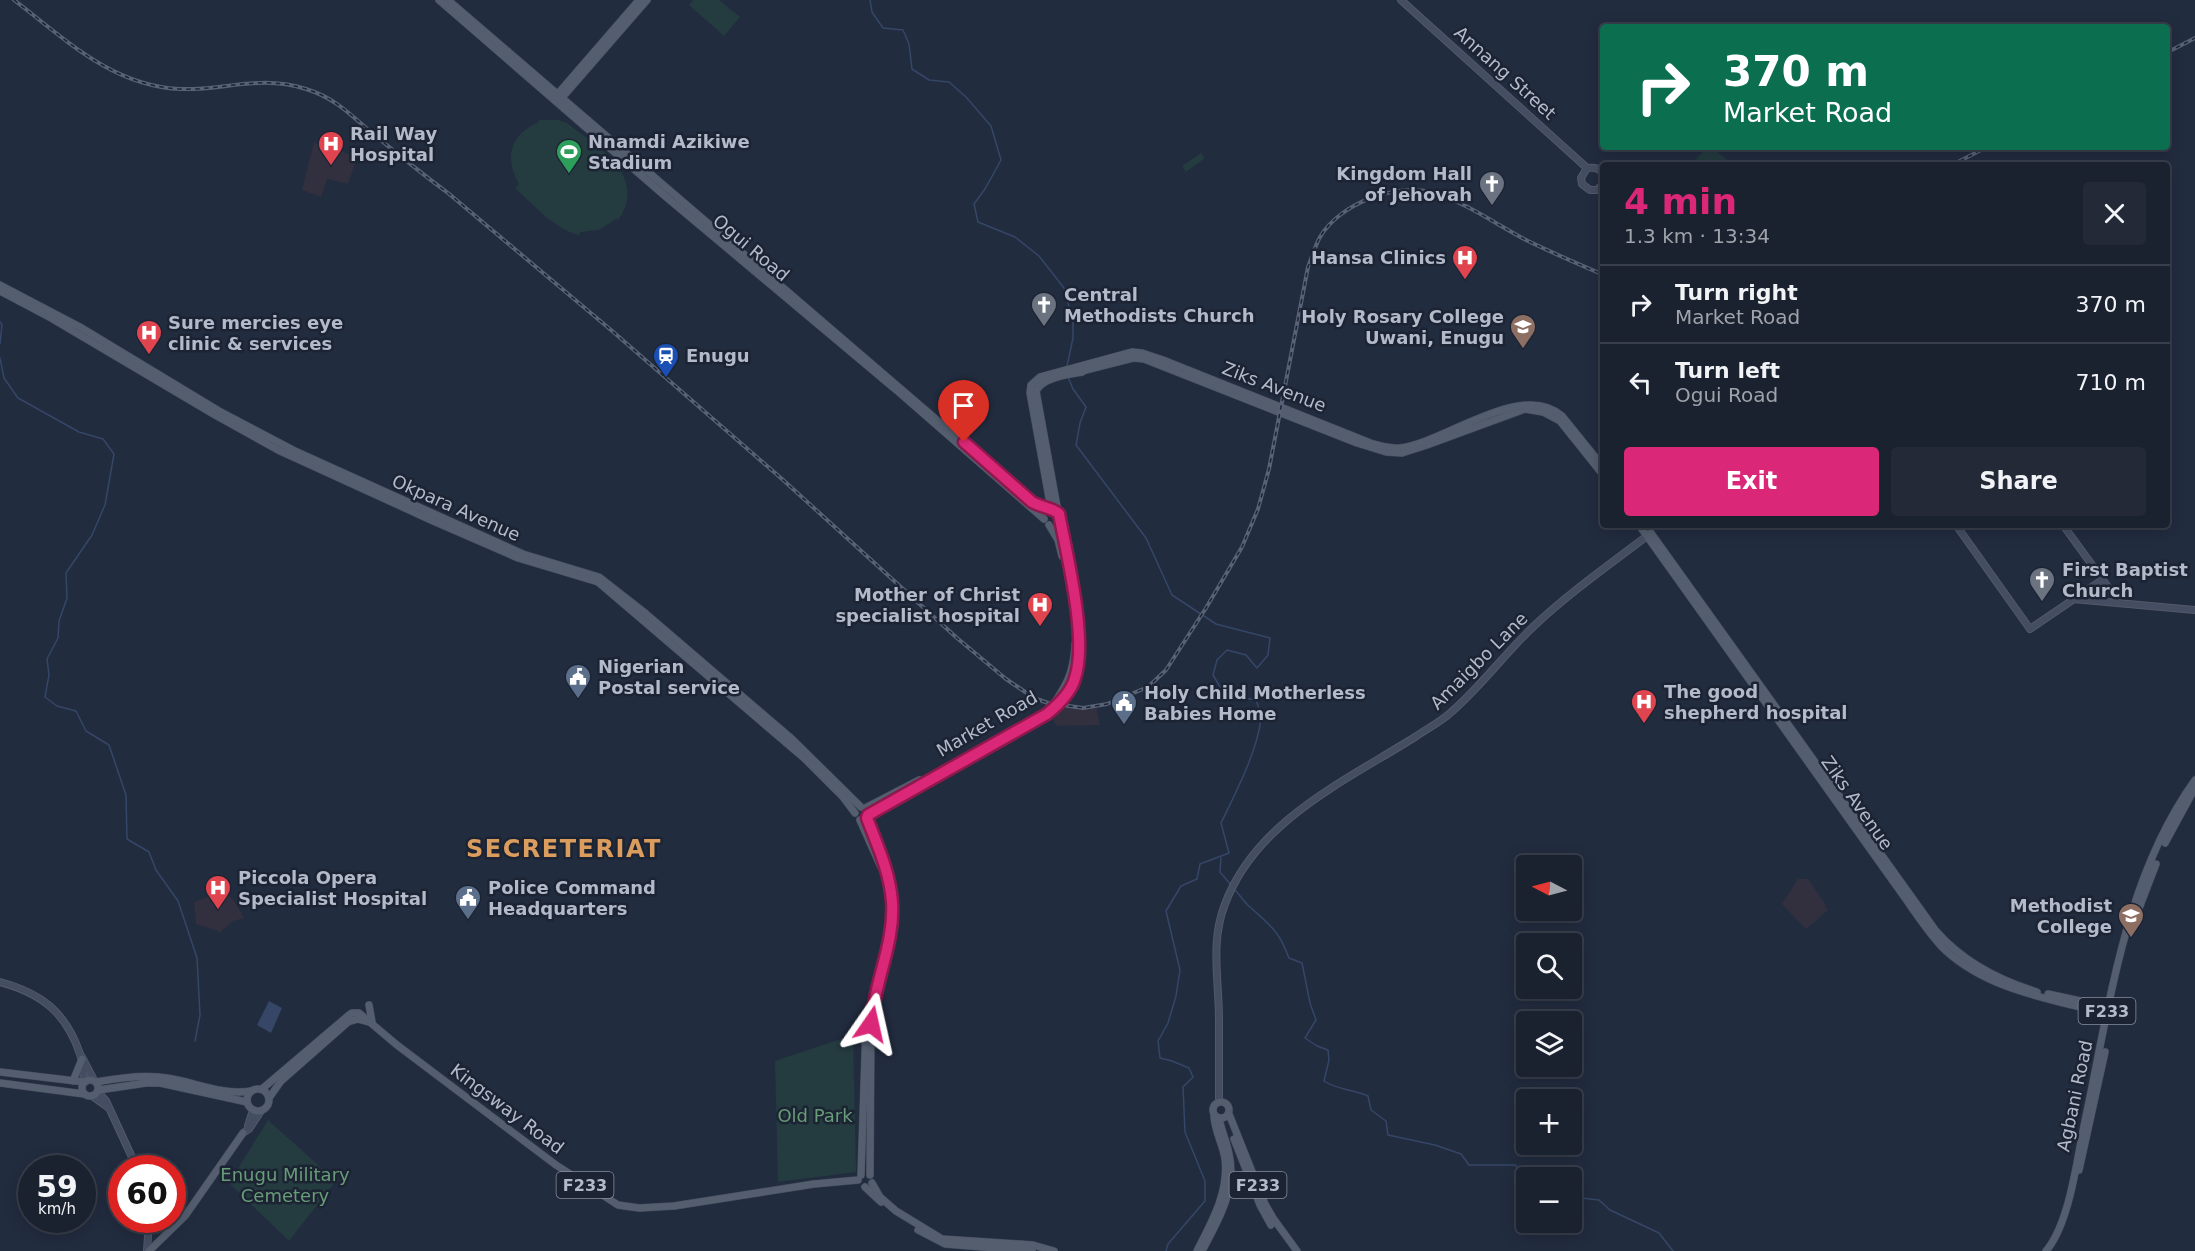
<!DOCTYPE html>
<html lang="en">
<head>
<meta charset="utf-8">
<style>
  body { margin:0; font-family:"DejaVu Sans",sans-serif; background:#232937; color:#f1f3f6; height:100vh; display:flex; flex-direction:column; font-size:22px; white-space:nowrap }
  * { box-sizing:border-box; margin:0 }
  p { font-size:20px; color:#9fa3aa }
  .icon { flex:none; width:33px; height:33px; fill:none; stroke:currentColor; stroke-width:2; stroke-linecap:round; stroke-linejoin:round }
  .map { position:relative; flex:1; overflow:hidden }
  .drawer { position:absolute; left:1600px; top:162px; width:570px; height:366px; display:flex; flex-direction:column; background:#1a212f; border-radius:6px; box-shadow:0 3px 15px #0003,0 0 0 2px #383e4b }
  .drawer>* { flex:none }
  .hud { position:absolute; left:1600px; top:24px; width:570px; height:126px; border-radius:6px; box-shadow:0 3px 15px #0003,0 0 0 2px #383e4b; background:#0b6e4f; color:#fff; overflow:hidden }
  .needle { width:39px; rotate:276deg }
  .controls { position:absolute; left:1516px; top:855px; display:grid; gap:12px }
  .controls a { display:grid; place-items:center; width:66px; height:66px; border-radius:6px; background:#1a212f; box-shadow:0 3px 15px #0003,0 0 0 2px #383e4b; font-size:30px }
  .speed { position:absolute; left:18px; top:1155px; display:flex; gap:12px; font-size:30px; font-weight:700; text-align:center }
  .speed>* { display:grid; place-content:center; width:78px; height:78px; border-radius:50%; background:#1a212f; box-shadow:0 3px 15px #0003,0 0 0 2px #383e4b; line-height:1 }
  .speed small { font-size:15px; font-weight:400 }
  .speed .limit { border:9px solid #d22; background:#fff; color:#111 }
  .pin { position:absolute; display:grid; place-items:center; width:51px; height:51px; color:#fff; margin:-62px -26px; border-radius:50% 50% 50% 0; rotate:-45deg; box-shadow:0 0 6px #0007 }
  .pin .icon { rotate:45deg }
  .me { position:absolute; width:66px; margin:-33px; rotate:11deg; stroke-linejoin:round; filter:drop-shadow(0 0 4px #0008) }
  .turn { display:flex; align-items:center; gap:21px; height:126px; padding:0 24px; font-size:27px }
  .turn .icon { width:78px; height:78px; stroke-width:2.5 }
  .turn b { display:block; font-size:42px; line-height:51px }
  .round { display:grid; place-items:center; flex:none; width:63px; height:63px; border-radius:6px; background:#232937 }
  .headline { display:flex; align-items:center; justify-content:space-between; height:102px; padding:0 24px }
  h1 { font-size:36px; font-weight:600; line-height:45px; color:#db2777 }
  .cta { display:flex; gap:12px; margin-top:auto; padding:12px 24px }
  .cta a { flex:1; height:69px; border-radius:6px; background:#db2777; color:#fff; font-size:24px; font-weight:600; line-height:69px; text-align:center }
  .cta a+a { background:#232937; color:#f1f3f6 }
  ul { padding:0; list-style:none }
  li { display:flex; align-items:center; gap:18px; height:78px; padding:0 24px; border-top:2px solid #383e4b }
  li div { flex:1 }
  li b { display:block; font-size:22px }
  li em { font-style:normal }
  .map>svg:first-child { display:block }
  .medical { fill:#322f3f }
  .green { fill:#243b40 }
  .water { fill:#354667 }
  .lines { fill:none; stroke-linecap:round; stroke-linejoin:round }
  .stream { stroke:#354667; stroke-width:1.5 }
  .secondary-casing { stroke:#525a6a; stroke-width:8 }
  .primary-casing { stroke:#404858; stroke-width:8 }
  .secondary { stroke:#444d62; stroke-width:6 }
  .primary { stroke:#545e6f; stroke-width:7 }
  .rail-casing { stroke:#586276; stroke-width:4 }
  .rail { stroke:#1c2434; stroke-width:1.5; stroke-dasharray:4.5; stroke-linecap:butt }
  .primary-bridge-casing { stroke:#404858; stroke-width:8; stroke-linecap:butt }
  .primary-bridge { stroke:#545e6f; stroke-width:7 }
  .route-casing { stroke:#8e194d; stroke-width:15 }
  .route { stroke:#db2777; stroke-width:10 }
  .labels { text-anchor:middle; stroke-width:5; stroke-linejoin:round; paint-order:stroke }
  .shield { fill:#1c2434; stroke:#868d9d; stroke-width:1.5 }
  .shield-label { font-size:16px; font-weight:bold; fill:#b3baca }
  .street-label { font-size:18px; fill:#b3baca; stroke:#1c2434 }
  .poi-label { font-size:18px; font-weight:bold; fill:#b3baca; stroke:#1c2434; text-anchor:start }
  .park-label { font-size:18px; fill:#689c78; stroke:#1c2434 }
  .district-label { font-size:24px; font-weight:bold; letter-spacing:1.5px; fill:#db9d5d; stroke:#1c2434 }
</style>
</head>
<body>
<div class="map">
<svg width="2195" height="1251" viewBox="0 0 2195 1251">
  <rect width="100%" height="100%" fill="#222c3f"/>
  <g class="medical">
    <path d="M314,142L335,148L357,158L348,184L327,179L321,197L302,190Z"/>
    <path d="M1065,706L1081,708L1096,706L1100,725L1056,726L1051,713L1059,707Z"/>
    <path d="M1798,879H1808L1826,905L1825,906L1828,910L1806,929L1782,904Z"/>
    <path d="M225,891L237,905L244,918L233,921L219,933L218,931L196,924L194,902Z"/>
  </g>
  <g class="green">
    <path d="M693,0H719L740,17L724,36L689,5Z"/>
    <path d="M538,120H558L567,123C598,147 649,177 618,220L616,219L599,230L580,232L579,235C554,229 534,205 515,188L519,184C504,158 510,134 539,122Z"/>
    <path d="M1707,147H1712L1732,165H1691Z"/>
    <path d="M1201,153L1205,158L1186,172L1182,166Z"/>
    <path d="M853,1035L856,1172L778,1182L775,1061Z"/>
    <path d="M268,1120L336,1181L289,1241L229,1183Z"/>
  </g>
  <path class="water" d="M269,1001L282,1008L271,1033L257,1025Z"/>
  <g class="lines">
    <g class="stream">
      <path d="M870,0L872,12L883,28L903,30L909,44L912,69L929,80L949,82L966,97L991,126L1001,160L985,189L974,204L978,222L1015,237L1039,256L1064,288L1073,322V338L1067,366"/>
      <path d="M0,322L2,325L0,344"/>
      <path d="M0,358L4,378L18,398L79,432L103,439L114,454L105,505L92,535L66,573L67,598L59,621L58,638L47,659L49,675L45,697L57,706L76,711L86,731L109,745L126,795L127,839L149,852L156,870L178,901L197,958L200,1015L195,1041"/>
      <path d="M1068,377L1073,389L1086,407L1080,423L1076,445L1146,538L1172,595L1216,624L1270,638L1268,655L1257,668L1246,655L1227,650L1217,660L1213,675L1225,695L1256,700C1258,706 1261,712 1261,718C1258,750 1235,794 1221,823L1229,853L1200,864L1197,879L1181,886L1166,911L1180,970L1176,996L1168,1023L1158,1041L1160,1058L1172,1061L1189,1068L1193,1077L1183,1087L1185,1132L1205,1181V1201L1168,1244L1166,1251"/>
      <path d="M1221,858L1220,872L1231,885"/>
      <path d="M1234,889C1240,895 1244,902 1250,907C1271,926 1279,931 1289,958L1302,963L1310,1003L1316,1020L1305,1038L1317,1046L1328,1050L1329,1060L1324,1081C1337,1090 1353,1089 1368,1096L1371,1110L1386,1121L1388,1135L1435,1145L1461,1154L1469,1165H1515L1528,1178"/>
      <path d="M1572,1197L1599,1200L1610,1210L1659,1233L1673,1251"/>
    </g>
    <defs>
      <g id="secondary">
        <path d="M1401,0L1587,168"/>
        <path d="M1604,175C1600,168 1595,167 1587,168L1581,178L1582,184L1590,190H1597L1604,183"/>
        <path d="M1956,525L2030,629L2102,580"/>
        <path d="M2063,525L2119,602"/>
        <path d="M2073,599L2195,610"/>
        <path d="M0,982C41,993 66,1012 80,1054C83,1062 82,1072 85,1082"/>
        <path d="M82,1057L94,1080"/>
        <path d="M98,1092L106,1101L137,1168"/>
        <path d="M92,1096L109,1108"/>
        <path d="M1219,1102C1219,1075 1219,1047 1219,1020C1219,980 1210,942 1225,904C1256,821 1345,781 1415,737C1426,729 1439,723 1449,714C1480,688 1504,654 1534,626C1569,593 1609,565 1647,536"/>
        <path d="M248,1126L253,1110"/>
        <path d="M243,1133L249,1129L261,1111"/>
        <path d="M146,1220L148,1236L147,1251"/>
      </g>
      <g id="primary">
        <path d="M439,0L665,196L901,394L1044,519"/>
        <path d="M448,0L1022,493L1032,502L1049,510"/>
        <path d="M555,97L639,0"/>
        <path d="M560,100L647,0"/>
        <path d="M0,285L80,327L219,411L297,452L523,554L599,577L645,613L792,739L861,807"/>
        <path d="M0,291L51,318L215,415L278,450L431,520L518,558L598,582L804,758L843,797L855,813"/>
        <path d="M1082,371L1133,358L1144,359L1357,443L1386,452L1402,453L1427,445L1525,409L1543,412L1560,421L1604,476"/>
        <path d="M1051,509L1030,393L1031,385L1040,377L1132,352L1142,353L1163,360L1373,444C1381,446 1391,449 1400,448C1445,443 1521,380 1562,416L1604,468"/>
        <path d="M1058,512L1036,391C1043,377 1067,375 1082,372"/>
        <path d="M1049,525L1058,540L1062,556"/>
        <path d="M1639,525L1900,891C1914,910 1928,933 1945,950C1991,992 2054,999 2111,1015"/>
        <path d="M1651,533L1936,931C1963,962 1998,980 2037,992"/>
        <path d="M1055,702C1069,681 1074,669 1075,644"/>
        <path d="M1059,704C1064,697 1071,689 1075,681C1087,649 1069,554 1060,519"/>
        <path d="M865,808L919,780"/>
        <path d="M868,815L1054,709"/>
        <path d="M867,818L888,874L892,908L889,938L871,1020L870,1175"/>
        <path d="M860,820L881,867"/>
        <path d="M2165,843L2195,788"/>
        <path d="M2133,924L2156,864"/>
        <path d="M2048,994L2113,1008"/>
        <path d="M369,1005L372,1022"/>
        <path d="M0,1072L84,1082"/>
        <circle cx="90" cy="1088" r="8"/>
        <path d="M73,1081L82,1059"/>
        <path d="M96,1082C118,1078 145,1074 167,1078C194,1082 224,1096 251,1091"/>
        <path d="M0,1083L84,1094"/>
        <circle cx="258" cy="1100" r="11"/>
        <path d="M262,1089L349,1015L352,1013H359L397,1045L556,1165L618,1205L639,1208L674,1206L814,1184L858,1180"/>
        <path d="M99,1090L146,1083H160L247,1102"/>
        <path d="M269,1098L281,1081L348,1022L358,1019L369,1022"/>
        <circle cx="1221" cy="1110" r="8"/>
        <path d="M1229,1114L1265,1204L1273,1218L1297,1251"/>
        <path d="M1234,1139L1260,1205L1271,1225"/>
        <path d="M2079,1170L2105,1052"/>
        <path d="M861,1175L866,1025"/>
        <path d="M872,1183L880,1197L896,1211L942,1239L1033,1245L1054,1251"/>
        <path d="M865,1187L881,1202"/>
        <path d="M918,1230L945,1244L1032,1251"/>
        <path d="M149,1251L185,1216L243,1133"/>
        <path d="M1197,1251C1211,1223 1229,1193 1225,1159C1223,1144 1214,1130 1214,1115"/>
        <path d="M1202,1251C1218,1221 1237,1189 1229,1154C1227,1142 1221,1130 1219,1118"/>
        <path d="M2046,1251C2070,1223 2077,1158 2085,1121C2110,1005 2124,879 2195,780"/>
      </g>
    </defs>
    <use href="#secondary" class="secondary-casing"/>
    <use href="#primary" class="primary-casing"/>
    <use href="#secondary" class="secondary"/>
    <use href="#primary" class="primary"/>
    <defs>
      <g id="rail">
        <path d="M14,0C65,39 111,85 179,89C223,91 260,74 306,89C335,98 350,114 373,134C398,154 422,174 448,193L611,330L782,479L957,638L1006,679L1034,698L1048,703L1083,708L1107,704L1148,687L1166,670L1206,608L1242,547L1258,509L1269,469L1308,267C1312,257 1315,246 1320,237C1340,203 1397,182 1434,193C1467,203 1497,225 1528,241C1553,253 1578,264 1604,275"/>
        <path d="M2168,52L2195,38"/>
        <path d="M1952,165L1987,147"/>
      </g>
    </defs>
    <use href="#rail" class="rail-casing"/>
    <use href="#rail" class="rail"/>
    <defs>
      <path id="primary-bridge" d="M1049,707L1055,702"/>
    </defs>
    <use href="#primary-bridge" class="primary-bridge-casing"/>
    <use href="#primary-bridge" class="primary-bridge"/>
  </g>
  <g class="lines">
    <defs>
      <path id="route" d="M871,1024C874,983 895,943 892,902C890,872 877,845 867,818L868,815L1047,714C1058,705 1071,693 1075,678C1088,640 1067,555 1059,514C1054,508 1040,507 1032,502L964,442"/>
    </defs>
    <use href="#route" class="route-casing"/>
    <use href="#route" class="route"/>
  </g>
  <defs>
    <symbol id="hospital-pin" viewBox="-11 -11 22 30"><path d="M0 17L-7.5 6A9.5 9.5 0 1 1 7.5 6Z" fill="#e0444e" stroke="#1c2434"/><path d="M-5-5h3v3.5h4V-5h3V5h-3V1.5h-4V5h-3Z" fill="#fff"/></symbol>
    <symbol id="stadium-pin" viewBox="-11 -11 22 30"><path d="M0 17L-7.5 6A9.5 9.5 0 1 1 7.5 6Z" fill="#2e9e5b" stroke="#1c2434"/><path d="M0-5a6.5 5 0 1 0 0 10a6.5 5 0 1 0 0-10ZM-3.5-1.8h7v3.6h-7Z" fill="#fff"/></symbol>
    <symbol id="church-pin" viewBox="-11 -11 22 30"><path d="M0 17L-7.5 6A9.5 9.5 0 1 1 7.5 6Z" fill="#6b7280" stroke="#1c2434"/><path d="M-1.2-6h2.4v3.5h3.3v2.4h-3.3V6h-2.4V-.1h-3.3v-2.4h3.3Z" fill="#fff"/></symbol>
    <symbol id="university-pin" viewBox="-11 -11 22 30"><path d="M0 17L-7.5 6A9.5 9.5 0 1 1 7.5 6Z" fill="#8d6e63" stroke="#1c2434"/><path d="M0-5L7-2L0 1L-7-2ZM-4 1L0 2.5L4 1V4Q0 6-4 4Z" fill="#fff"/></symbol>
    <symbol id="station-pin" viewBox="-11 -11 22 30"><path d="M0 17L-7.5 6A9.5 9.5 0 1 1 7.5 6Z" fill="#1a4fb4" stroke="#1c2434"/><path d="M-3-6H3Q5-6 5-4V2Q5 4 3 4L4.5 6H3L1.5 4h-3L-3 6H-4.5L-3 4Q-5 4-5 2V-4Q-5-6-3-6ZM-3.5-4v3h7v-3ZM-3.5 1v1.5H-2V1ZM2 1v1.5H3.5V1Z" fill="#fff"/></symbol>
    <symbol id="civic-pin" viewBox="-11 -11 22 30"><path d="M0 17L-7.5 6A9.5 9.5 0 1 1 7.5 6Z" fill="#5c6f8a" stroke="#1c2434"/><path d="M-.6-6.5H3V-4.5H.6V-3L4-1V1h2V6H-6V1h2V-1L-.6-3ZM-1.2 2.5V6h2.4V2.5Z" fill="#fff"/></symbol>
  </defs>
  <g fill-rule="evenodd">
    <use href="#hospital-pin" x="316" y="129" width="30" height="40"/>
    <use href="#stadium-pin" x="554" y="137" width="30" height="40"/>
    <use href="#church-pin" x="1477" y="169" width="30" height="40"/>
    <use href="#hospital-pin" x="1450" y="243" width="30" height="40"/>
    <use href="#church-pin" x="1029" y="290" width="30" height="40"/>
    <use href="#university-pin" x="1508" y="312" width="30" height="40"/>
    <use href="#hospital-pin" x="134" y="318" width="30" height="40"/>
    <use href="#station-pin" x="651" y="341" width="30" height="40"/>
    <use href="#church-pin" x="2027" y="565" width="30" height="40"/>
    <use href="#hospital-pin" x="1025" y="590" width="30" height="40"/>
    <use href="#civic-pin" x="563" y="662" width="30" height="40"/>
    <use href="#hospital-pin" x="1629" y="687" width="30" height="40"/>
    <use href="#civic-pin" x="1109" y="688" width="30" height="40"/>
    <use href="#hospital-pin" x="203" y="873" width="30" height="40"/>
    <use href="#civic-pin" x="453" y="883" width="30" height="40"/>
    <use href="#university-pin" x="2116" y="901" width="30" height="40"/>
  </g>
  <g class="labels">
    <g class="shield">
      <rect x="2078.5" y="998" width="57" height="26" rx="4.5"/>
      <rect x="556.5" y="1172" width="57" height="26" rx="4.5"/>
      <rect x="1229.5" y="1172" width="57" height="26" rx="4.5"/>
    </g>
    <g class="shield-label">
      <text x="2107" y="1017">F233</text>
      <text x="585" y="1191">F233</text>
      <text x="1258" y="1191">F233</text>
    </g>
    <g class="street-label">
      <text transform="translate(1505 73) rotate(42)" y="6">Annang Street</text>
      <text transform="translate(751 248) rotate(40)" y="6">Ogui Road</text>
      <text transform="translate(1274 387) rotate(21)" y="6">Ziks Avenue</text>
      <text transform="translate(456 508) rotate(24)" y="6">Okpara Avenue</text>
      <text transform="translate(1479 661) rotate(-45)" y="6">Amaigbo Lane</text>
      <text transform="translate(987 724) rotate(-30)" y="6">Market Road</text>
      <text transform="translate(1857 803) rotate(55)" y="6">Ziks Avenue</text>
      <text transform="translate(2075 1096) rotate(-78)" y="6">Agbani Road</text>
      <text transform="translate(507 1109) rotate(37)" y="6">Kingsway Road</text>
    </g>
    <g class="poi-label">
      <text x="350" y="140">Rail Way<tspan x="350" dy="21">Hospital</tspan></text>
      <text x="588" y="148">Nnamdi Azikiwe<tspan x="588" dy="21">Stadium</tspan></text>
      <text x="1472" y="180" text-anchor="end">Kingdom Hall<tspan x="1472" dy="21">of Jehovah</tspan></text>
      <text x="1446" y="264" text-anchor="end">Hansa Clinics</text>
      <text x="1064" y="301">Central<tspan x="1064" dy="21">Methodists Church</tspan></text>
      <text x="1504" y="323" text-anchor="end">Holy Rosary College<tspan x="1504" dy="21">Uwani, Enugu</tspan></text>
      <text x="168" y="329">Sure mercies eye<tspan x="168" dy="21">clinic &amp; services</tspan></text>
      <text x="686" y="362">Enugu</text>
      <text x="2062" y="576">First Baptist<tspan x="2062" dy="21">Church</tspan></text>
      <text x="1020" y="601" text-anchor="end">Mother of Christ<tspan x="1020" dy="21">specialist hospital</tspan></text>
      <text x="598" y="673">Nigerian<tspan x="598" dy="21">Postal service</tspan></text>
      <text x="1664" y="698">The good<tspan x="1664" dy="21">shepherd hospital</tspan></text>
      <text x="1144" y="699">Holy Child Motherless<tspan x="1144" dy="21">Babies Home</tspan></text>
      <text x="238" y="884">Piccola Opera<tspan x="238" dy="21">Specialist Hospital</tspan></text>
      <text x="488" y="894">Police Command<tspan x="488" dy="21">Headquarters</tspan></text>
      <text x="2112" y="912" text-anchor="end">Methodist<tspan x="2112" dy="21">College</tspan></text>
    </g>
    <g class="park-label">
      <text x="815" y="1122">Old Park</text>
      <text x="285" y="1181">Enugu Military<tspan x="285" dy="21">Cemetery</tspan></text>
    </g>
    <g class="district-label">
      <text x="564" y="857">SECRETERIAT</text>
    </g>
  </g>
</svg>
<div class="controls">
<a><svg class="needle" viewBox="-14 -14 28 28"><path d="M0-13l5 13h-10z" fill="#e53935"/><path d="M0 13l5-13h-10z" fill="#9fa3aa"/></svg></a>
<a><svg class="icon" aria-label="search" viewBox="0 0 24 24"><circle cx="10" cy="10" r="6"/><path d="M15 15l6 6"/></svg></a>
<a><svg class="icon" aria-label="layers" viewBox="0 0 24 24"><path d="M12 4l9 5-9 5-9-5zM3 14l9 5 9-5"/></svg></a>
<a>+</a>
<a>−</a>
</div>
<div class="speed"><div>59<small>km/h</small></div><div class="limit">60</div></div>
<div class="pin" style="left:964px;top:442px;background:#d93025"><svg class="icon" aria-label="arrive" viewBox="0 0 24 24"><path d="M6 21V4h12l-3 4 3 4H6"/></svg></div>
<svg class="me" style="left:871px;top:1024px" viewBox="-20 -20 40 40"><path d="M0-17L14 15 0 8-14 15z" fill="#db2777" stroke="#fff" stroke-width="4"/></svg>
<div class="hud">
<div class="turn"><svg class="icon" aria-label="right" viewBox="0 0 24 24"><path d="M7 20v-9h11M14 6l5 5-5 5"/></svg><div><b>370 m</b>Market Road</div></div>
</div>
<section class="drawer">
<div class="headline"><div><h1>4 min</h1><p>1.3 km · 13:34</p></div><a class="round"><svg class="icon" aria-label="close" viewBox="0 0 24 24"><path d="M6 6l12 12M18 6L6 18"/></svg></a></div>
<ul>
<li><svg class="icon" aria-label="right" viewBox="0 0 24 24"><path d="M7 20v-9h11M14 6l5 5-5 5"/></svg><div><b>Turn right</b><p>Market Road</p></div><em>370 m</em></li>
<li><svg class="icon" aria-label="left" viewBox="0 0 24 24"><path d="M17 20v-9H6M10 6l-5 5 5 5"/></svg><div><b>Turn left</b><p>Ogui Road</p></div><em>710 m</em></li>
</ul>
<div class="cta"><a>Exit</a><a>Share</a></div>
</section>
</div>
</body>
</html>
